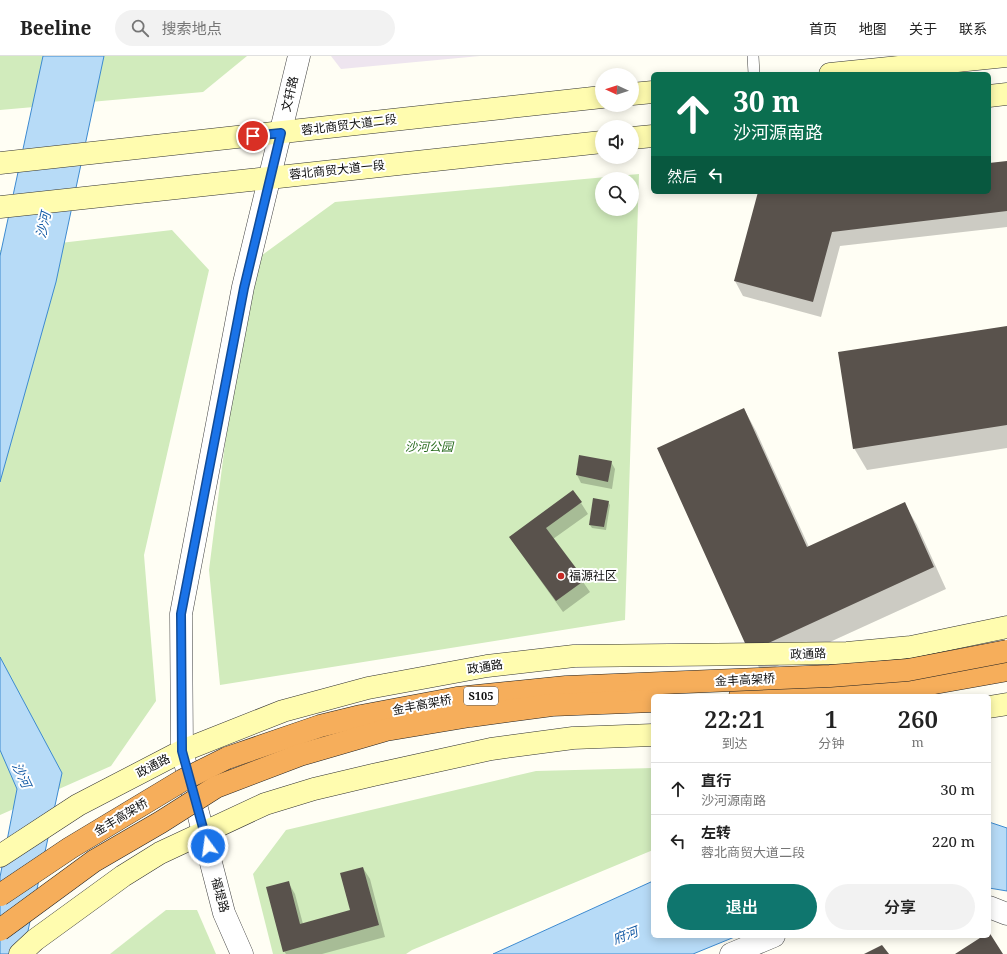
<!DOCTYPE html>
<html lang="zh">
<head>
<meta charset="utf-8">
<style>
  body { margin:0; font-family:"Noto Serif","Noto Sans SC",serif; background:#f2f2f2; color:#222; height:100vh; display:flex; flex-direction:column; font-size:15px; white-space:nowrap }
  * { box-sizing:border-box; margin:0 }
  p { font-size:13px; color:#767676 }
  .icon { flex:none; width:22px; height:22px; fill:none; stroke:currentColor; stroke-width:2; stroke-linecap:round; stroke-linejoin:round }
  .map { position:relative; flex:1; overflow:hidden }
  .panel { position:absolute; left:651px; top:638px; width:340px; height:244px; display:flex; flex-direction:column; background:#fff; border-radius:6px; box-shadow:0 2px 10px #0003 }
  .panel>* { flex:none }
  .banner { position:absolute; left:651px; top:16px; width:340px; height:122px; border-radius:6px; box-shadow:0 2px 10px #0003; background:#0b6e4f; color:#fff; overflow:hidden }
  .needle { width:26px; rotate:273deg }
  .controls { position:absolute; left:595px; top:12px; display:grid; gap:8px }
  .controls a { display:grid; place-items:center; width:44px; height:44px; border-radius:50%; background:#fff; box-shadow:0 2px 10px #0003; font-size:20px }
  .pin { position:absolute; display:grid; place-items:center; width:34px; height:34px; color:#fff; margin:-17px; border:2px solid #fff; border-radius:50%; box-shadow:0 1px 4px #0007 }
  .me { position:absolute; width:44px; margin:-22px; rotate:346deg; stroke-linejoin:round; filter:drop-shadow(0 0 3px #0008) }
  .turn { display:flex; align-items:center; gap:14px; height:84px; padding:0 16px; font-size:18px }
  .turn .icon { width:52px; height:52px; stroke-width:2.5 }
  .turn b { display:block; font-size:28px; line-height:34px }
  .then { display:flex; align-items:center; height:38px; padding:0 16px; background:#0003; gap:8px; font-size:15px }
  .eta { display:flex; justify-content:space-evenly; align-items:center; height:68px; text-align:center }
  .eta b { font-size:24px; font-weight:600; line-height:28px }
  .button { display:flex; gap:8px; margin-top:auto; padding:8px 16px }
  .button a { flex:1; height:46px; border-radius:24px; background:#0f766e; color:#fff; font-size:16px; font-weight:600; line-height:46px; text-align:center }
  .button a+a { background:#f2f2f2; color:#222 }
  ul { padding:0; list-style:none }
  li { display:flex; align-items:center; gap:12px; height:52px; padding:0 16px; border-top:1px solid #e0e0e0 }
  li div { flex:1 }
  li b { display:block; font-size:15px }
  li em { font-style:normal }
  header { display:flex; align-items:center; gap:24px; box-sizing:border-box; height:56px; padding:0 20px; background:#fff; border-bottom:1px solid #e0e0e0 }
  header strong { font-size:19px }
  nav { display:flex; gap:22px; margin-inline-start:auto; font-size:14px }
  .search { width:280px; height:36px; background:#f2f2f2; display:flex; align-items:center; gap:10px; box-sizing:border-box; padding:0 14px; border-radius:22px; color:#767676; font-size:15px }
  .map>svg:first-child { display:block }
  .industrial { fill:#eee5ef }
  .green { fill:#d1ebbc; fill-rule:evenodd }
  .water { fill:#b7dbf7; stroke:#3d8ad0 }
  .shadow { fill:#0003 }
  .building { fill:#59524c }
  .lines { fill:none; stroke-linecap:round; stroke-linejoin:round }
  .lane-casing { stroke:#434343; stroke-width:12 }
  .street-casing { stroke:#434343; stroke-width:23 }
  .secondary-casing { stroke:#323232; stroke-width:23 }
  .highway-casing { stroke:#212121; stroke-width:23 }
  .lane { stroke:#fff; stroke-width:11 }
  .street { stroke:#fff; stroke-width:22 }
  .secondary { stroke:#fffcaf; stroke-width:22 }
  .highway { stroke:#f6ae5b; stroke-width:22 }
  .highway-bridge-casing { stroke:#212121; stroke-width:23; stroke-linecap:butt }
  .highway-bridge { stroke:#f6ae5b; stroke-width:22 }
  .route-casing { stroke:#114b97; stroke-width:10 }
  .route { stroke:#1a73e8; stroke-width:7 }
  .poi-dot { fill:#c42925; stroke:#fff; stroke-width:1.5 }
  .labels { text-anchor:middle; stroke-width:4; stroke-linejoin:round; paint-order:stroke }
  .shield { fill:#fff; stroke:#585858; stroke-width:1 }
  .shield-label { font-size:11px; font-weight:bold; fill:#101010 }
  .street-label { font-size:12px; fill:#101010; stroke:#fff }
  .park-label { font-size:12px; font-style:italic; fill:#286b1e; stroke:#fff }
  .poi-label { font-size:12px; fill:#101010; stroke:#fff; text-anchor:start }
  .water-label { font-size:13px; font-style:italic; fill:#165ca6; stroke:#fff }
</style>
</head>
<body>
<header>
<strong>Beeline</strong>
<div class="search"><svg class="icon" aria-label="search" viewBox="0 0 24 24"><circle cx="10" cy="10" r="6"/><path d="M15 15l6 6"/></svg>搜索地点</div>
<nav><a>首页</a><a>地图</a><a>关于</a><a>联系</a></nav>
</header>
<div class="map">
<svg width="1007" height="898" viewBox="0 0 1007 898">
  <rect width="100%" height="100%" fill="#fffef4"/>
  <path class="industrial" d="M331,0H480L341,13Z"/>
  <g class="green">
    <path d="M0,0H247L203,36L0,54Z"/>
    <path d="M639,118L625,564L220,629L209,514L225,388L254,205L335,146ZM602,123H632V153H602Z"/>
    <path d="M172,174L209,214L144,499L156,645L111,710L0,759V194Z"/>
    <path d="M653,712V794L412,894L406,898H273L253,818L286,774L536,715Z"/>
    <path d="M166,854H197L216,898H110Z"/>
  </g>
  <g class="water">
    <path d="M43,0H104L56,226L0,426V200Z"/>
    <path d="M0,601L62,717L23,898H0V821L17,733L0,694Z"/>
    <path d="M989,766L1007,772V835L989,832Z"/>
    <path d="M653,825V880H737L693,898H493Z"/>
  </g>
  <g class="shadow">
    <path d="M1007,106V171L840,190L821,261L743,240L735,225L759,136H989V108Z"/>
    <path d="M1007,271V392L867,414L854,392Z"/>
    <path d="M744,353L756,375L809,491L904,447L917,469L946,533L762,617L750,595Z"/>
    <path d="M580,400L611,406L615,413L612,433L581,427L577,419Z"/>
    <path d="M608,446L610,449L606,474L592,472L590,469Z"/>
    <path d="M581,447L588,458L553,483L590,536L563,556L510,482Z"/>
    <path d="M363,812L370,823L385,881L322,898H286L284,895L288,826L295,838L303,868L351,855Z"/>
  </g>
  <g class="building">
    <path d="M1007,105V155L832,176L813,246L734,225L758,136H989V107Z"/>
    <path d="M1007,270V369L853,393L838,296Z"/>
    <path d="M744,352L807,491L905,446L934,511L749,596L657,392Z"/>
    <path d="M579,399L612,405L608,426L576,419Z"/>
    <path d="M573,434L582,446L546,472L585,524L556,545L509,481Z"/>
    <path d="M593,442L609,445L604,471L589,469Z"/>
    <path d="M363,811L379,869L283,896L266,831L289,825L300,868L350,854L340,817Z"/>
    <path d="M989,876L1003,898H955L983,880H989Z"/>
    <path d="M882,889L889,898H864Z"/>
  </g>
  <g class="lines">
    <defs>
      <path id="lane" d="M753,0L754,18"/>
      <g id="street">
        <path d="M989,851L1007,858"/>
        <path d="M242,898L224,857L182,695L181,558L243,231L299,0"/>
        <path d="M731,898L774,880"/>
      </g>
      <g id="secondary">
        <path d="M830,18L1006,0"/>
        <path d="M632,38L653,36"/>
        <path d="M989,40L1007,38"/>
        <path d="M632,82L653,80"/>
        <path d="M0,107L602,41"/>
        <path d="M0,151L602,86"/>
        <path d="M989,651L1007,648"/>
        <path d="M0,800L78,749L182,695L283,655L368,632L487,610L574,600L847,597L911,591L1007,571"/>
        <path d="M20,898L35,884L123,820L160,797L265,748L314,733L373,719L491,693L573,682L653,679"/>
      </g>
      <path id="highway" d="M740,640L863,634L929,628L1007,614"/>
    </defs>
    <use href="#lane" class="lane-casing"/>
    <use href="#street" class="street-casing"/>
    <use href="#secondary" class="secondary-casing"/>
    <use href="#highway" class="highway-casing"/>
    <use href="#lane" class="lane"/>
    <use href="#street" class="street"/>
    <use href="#secondary" class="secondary"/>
    <use href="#highway" class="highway"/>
    <defs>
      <g id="highway-bridge">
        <path d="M0,839L70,792L183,724L227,702L320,670L361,660L457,642L566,631L830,620L908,614L1007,595"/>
        <path d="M0,874L94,805L161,766L216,731L300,699L386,674L470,660L552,649L653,645"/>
      </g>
    </defs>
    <use href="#highway-bridge" class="highway-bridge-casing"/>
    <use href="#highway-bridge" class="highway-bridge"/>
  </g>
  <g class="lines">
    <defs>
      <path id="route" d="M208,790L182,695L181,558L244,232L281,77L253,80"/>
    </defs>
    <use href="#route" class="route-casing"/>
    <use href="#route" class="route"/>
  </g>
  <circle class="poi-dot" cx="561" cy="520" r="4"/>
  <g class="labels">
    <rect class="shield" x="464" y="631" width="34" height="18" rx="3"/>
    <g class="shield-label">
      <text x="481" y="644">S105</text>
    </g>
    <g class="street-label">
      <text transform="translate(290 38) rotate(-77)" y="4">文轩路</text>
      <text transform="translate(349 69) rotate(-7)" y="4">蓉北商贸大道二段</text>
      <text transform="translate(337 114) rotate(-6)" y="4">蓉北商贸大道一段</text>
      <text transform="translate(808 598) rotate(-2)" y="4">政通路</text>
      <text transform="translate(485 611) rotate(-9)" y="4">政通路</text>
      <text transform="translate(745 624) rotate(-3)" y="4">金丰高架桥</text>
      <text transform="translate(422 649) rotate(-11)" y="4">金丰高架桥</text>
      <text transform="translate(153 710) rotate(-28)" y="4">政通路</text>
      <text transform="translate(121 761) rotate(-31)" y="4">金丰高架桥</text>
      <text transform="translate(220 839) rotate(75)" y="4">福堤路</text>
    </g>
    <g class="park-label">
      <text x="429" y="395">沙河公园</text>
    </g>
    <g class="poi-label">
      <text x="569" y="524">福源社区</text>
    </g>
    <g class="water-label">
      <text transform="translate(43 169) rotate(-77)" y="5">沙河</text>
      <text transform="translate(22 719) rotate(65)" y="5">沙河</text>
      <text transform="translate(625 879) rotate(-21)" y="5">府河</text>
    </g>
  </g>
</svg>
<div class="controls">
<a><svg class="needle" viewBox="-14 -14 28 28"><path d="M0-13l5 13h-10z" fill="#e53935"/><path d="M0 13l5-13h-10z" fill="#767676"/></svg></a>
<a><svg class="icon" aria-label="sound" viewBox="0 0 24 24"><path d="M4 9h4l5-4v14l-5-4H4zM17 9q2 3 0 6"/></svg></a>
<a><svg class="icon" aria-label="search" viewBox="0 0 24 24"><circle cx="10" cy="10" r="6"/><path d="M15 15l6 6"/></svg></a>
</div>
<div class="pin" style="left:253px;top:80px;background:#d93025"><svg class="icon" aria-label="arrive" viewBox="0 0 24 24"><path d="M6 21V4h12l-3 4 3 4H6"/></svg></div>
<svg class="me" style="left:208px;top:790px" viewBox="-20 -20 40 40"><circle r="17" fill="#1a73e8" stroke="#fff" stroke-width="3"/><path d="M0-11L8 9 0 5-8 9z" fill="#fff"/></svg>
<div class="banner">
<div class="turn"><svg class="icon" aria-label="ahead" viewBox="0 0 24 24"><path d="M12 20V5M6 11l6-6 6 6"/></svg><div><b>30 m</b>沙河源南路</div></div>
<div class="then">然后<svg class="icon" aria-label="left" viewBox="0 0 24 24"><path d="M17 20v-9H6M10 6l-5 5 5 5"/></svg></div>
</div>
<section class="panel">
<div class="eta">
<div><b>22:21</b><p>到达</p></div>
<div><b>1</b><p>分钟</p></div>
<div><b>260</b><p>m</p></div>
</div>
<ul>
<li><svg class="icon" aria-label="ahead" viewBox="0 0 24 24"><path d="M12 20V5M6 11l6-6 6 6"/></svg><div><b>直行</b><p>沙河源南路</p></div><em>30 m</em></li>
<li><svg class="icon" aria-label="left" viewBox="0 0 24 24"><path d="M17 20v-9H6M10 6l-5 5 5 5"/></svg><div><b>左转</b><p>蓉北商贸大道二段</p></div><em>220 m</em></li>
</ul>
<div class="button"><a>退出</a><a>分享</a></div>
</section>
</div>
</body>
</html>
